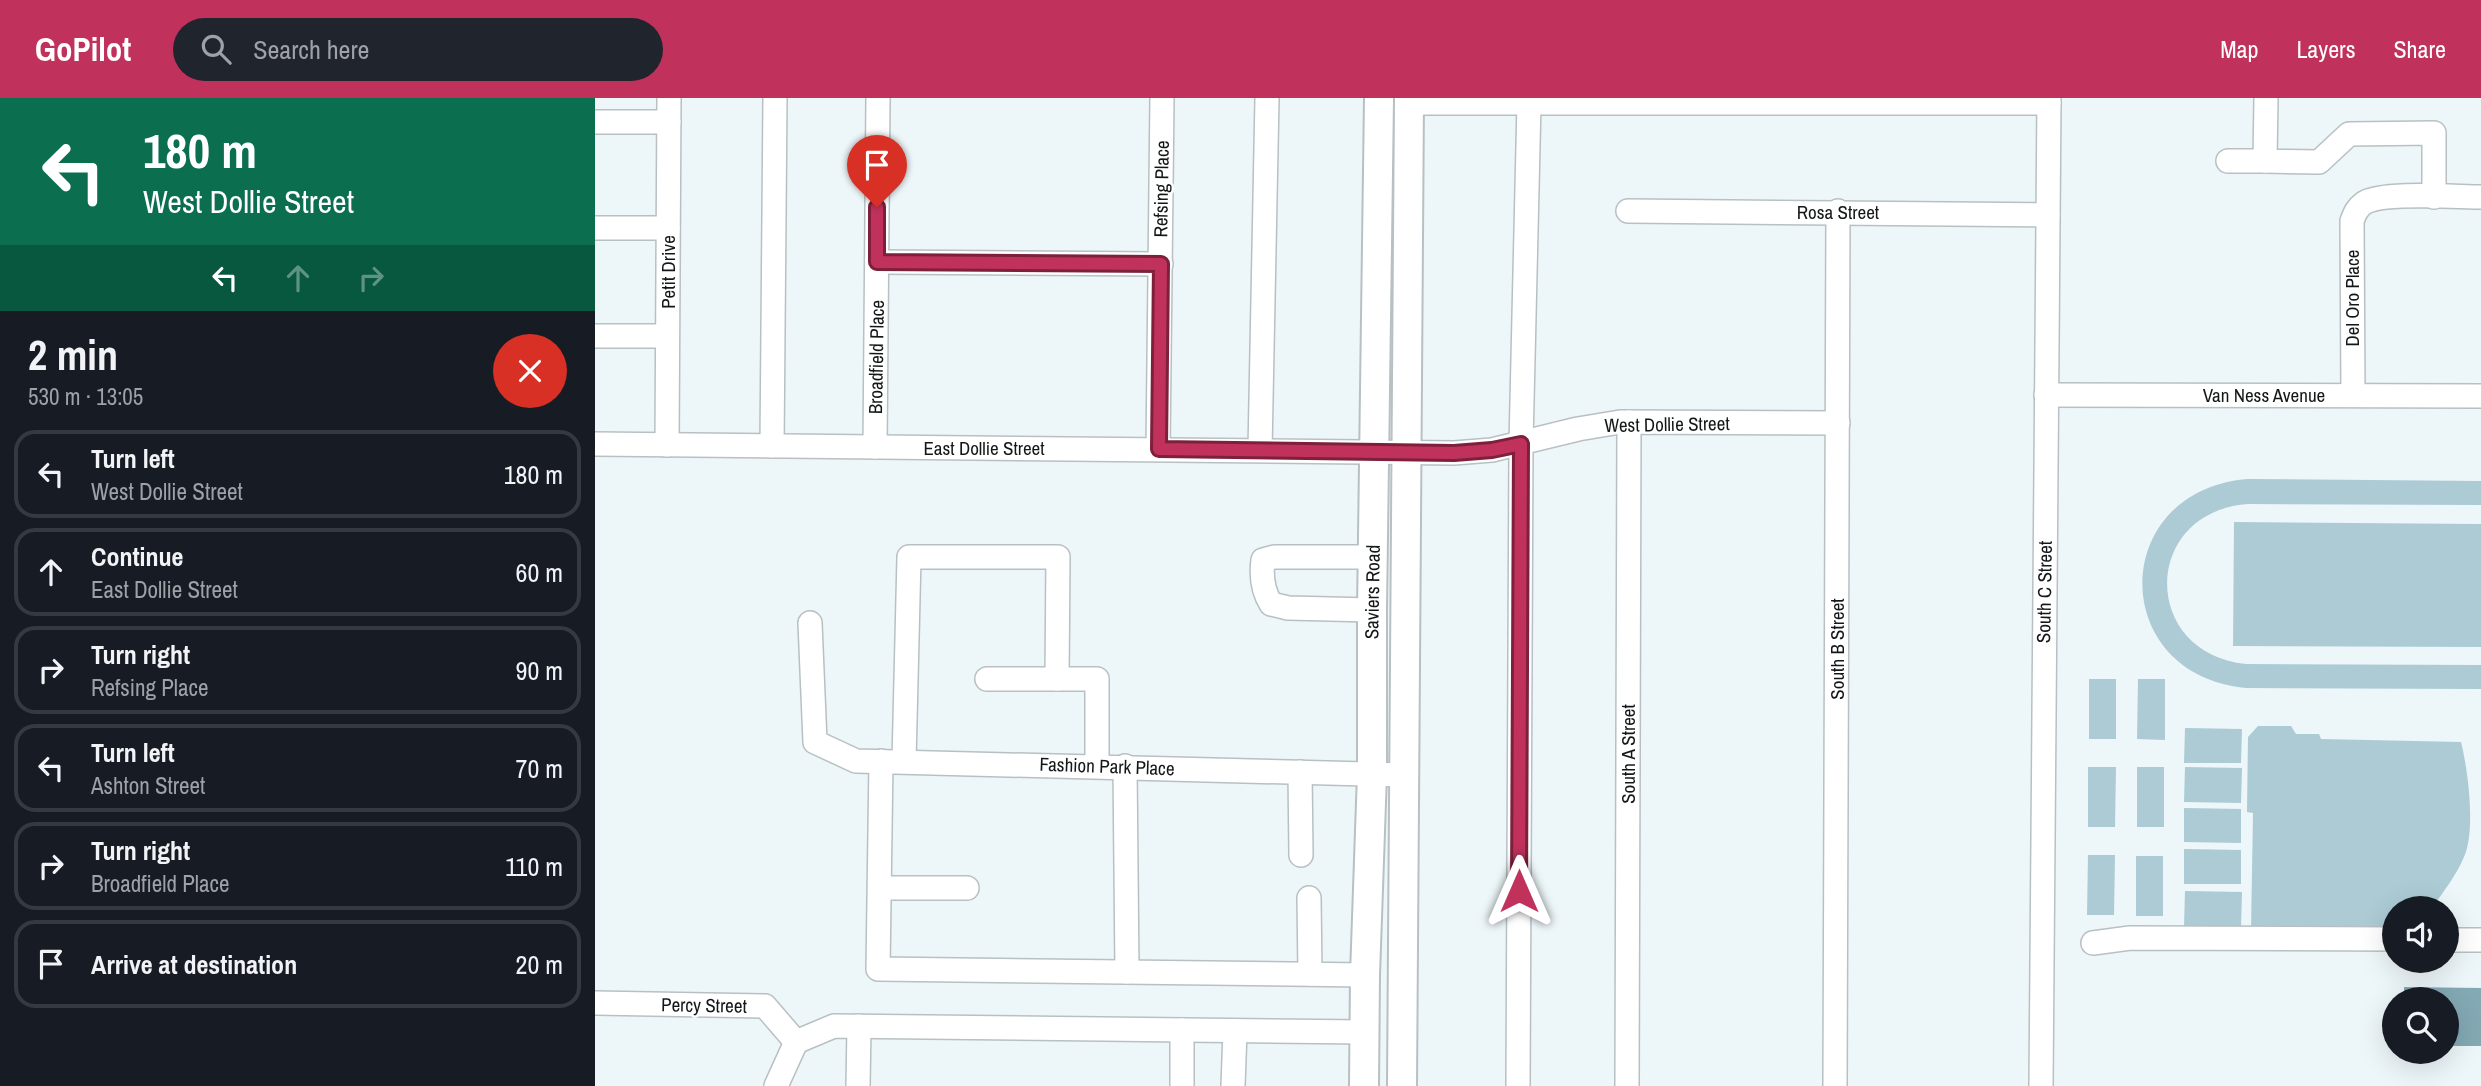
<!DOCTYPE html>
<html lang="en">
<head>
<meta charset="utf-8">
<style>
  body { margin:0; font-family:"Archivo Narrow",sans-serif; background:#20242c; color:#f1f3f6; height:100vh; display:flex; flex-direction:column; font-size:26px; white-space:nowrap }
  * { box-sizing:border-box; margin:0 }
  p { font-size:23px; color:#9ea1a6 }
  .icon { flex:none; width:38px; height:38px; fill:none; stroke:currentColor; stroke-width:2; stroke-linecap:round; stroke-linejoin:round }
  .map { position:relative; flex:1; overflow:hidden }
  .sheet { display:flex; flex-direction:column; background:#171b24; width:595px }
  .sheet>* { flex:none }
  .guide { background:#0b6e4f; color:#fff; overflow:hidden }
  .fabs { position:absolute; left:1787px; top:798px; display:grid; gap:14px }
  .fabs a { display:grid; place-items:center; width:77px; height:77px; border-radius:50%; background:#171b24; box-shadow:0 7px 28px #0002; font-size:35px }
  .pin { position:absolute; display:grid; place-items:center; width:60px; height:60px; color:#fff; margin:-72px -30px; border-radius:50% 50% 50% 0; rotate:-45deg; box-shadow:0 0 7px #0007 }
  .pin .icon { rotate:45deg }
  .me { position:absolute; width:77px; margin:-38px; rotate:0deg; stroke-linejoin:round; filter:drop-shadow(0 0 5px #0008) }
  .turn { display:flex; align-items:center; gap:24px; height:147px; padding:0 28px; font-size:32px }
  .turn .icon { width:91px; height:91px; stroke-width:2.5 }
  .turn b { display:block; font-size:49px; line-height:60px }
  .lanes { display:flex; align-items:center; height:66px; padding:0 28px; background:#0003; justify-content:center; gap:35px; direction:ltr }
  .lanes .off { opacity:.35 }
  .round { display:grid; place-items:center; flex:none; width:74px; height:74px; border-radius:37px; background:#20242c }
  .headline { display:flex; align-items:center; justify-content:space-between; height:119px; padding:0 28px }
  h1 { font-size:42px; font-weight:800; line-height:52px }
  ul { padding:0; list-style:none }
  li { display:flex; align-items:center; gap:21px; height:88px; margin:0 14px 10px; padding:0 14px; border:4px solid #363941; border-radius:21px }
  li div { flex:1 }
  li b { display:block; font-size:26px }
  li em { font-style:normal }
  header { display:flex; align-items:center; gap:42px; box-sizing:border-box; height:98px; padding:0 35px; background:#c0315c; color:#fff }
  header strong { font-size:33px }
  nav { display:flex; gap:38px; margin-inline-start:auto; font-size:24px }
  .search { width:490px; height:63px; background:#20242c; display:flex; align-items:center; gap:18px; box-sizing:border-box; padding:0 24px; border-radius:38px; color:#9ea1a6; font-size:26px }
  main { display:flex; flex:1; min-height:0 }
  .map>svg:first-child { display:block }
  .green { fill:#accbd5 }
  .water { fill:#83a9b4 }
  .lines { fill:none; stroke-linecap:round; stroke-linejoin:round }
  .minor-casing { stroke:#b8c0c3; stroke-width:26 }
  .major-casing { stroke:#b8c0c3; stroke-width:32 }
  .minor { stroke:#fff; stroke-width:23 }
  .major { stroke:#fff; stroke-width:28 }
  .route-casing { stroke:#7d203c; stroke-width:18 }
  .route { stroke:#c0315c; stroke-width:12 }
  .labels { text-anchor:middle; stroke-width:5; stroke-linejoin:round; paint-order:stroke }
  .street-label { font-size:19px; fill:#141718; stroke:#fff }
</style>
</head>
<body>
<header>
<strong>GoPilot</strong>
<div class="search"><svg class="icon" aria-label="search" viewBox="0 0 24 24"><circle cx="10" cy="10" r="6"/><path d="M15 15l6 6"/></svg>Search here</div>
<nav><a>Map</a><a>Layers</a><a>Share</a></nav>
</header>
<main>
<section class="sheet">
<div class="guide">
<div class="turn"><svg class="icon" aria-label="left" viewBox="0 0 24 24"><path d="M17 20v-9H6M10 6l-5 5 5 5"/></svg><div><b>180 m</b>West Dollie Street</div></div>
<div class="lanes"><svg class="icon" aria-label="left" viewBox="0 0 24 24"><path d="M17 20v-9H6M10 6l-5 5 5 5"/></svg><svg class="icon off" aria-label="ahead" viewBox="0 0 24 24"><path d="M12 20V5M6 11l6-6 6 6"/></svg><svg class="icon off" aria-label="right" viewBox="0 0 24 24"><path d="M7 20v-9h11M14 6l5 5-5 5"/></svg></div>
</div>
<div class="headline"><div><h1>2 min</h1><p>530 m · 13:05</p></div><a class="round" style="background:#d93025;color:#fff"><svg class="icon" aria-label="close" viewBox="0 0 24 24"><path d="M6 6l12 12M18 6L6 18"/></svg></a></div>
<ul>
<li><svg class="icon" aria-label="left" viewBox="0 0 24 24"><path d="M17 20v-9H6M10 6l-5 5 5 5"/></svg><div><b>Turn left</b><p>West Dollie Street</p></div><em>180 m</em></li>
<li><svg class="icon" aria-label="ahead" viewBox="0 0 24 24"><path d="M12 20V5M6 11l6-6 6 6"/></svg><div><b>Continue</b><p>East Dollie Street</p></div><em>60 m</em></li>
<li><svg class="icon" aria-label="right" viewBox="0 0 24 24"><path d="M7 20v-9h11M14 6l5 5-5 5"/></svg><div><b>Turn right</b><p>Refsing Place</p></div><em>90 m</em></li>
<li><svg class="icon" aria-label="left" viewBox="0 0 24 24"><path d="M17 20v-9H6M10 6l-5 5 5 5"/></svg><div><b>Turn left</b><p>Ashton Street</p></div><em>70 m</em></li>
<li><svg class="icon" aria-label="right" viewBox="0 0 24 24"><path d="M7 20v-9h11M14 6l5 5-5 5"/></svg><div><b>Turn right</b><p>Broadfield Place</p></div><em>110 m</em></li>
<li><svg class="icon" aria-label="arrive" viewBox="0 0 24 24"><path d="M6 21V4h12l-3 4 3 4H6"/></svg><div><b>Arrive at destination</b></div><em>20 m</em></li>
</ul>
</section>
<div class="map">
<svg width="1886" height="988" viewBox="0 0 1886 988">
  <rect width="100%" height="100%" fill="#edf6f9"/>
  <g class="green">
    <path d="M1653,381L1886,383V407L1653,406C1546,414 1545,555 1651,566L1886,567V591L1651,590C1512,577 1513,392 1653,381Z"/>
    <path d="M1639,424L1886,426V549L1638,548Z"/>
    <rect x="1494" y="581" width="27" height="60"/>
    <path d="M1543,581H1570V642L1542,641Z"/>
    <path d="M1663,628H1696L1701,636H1724L1726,641L1866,644C1873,672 1881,732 1869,759C1861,778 1848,794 1837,810H1799V832L1656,833L1658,715L1652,714L1653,639Z"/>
    <path d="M1590,630L1647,631L1646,665H1589Z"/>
    <path d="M1493,669H1521L1520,729H1493Z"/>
    <rect x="1542" y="669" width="27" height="60"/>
    <path d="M1590,669L1647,670L1646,705L1589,704Z"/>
    <path d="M1589,710L1646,711V745L1589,744Z"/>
    <path d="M1589,751L1646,752V786H1589Z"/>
    <path d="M1493,757H1520L1519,817H1492Z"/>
    <rect x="1541" y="758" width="27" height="60"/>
    <path d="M1590,793L1647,794L1646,829L1589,828Z"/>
  </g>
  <path class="water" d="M1809,889L1886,890V948H1852V901H1809Z"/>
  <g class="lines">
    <defs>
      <g id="minor">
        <path d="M1671,0L1670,63L1724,64L1754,36L1839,35V99"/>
        <path d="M814,5H1454"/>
        <path d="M0,24H74"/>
        <path d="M1633,63H1670"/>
        <path d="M1033,113L1453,117"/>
        <path d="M0,130H73"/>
        <path d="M282,164L566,166"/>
        <path d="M0,238H72"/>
        <path d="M1451,297L1886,298"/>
        <path d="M1758,297L1757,123C1760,115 1762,110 1769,105C1787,93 1862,99 1886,99"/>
        <path d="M0,346L859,355L897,352L983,331L1025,324L1243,325"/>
        <path d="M72,347L74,0"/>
        <path d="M177,348L180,0"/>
        <path d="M280,349L283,0"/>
        <path d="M563,351L567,0"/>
        <path d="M665,352L672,0"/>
        <path d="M777,512L693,510L676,506C668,493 666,477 668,462L679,459H778"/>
        <path d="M215,525L220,644L261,663L809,677"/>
        <path d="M392,581H502V668"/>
        <path d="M286,663L283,871L770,877"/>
        <path d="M309,663L314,459H463L462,581"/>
        <path d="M530,668L532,874"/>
        <path d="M705,674L706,757"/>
        <path d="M285,790H372"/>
        <path d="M714,800L715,876"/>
        <path d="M1852,842H1886"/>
        <path d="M1498,845L1535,840L1799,841"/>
        <path d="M0,905L170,908L201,944"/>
        <path d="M201,944L239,928L770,934"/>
        <path d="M181,988L201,944"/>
        <path d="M263,988L264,928"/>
        <path d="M587,988V932"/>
        <path d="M638,988L640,933"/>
        <path d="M923,988L926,346L934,5"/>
        <path d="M1032,988L1034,324"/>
        <path d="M1240,988L1243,113"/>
        <path d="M1446,988L1454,0"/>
      </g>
      <g id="major">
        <path d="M769,988L770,877L777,676V512L784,0"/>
        <path d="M807,988L814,0"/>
      </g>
    </defs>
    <use href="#minor" class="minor-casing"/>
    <use href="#major" class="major-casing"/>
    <use href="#minor" class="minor"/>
    <use href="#major" class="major"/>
  </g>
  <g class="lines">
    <defs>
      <path id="route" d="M282,109V164L566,166L564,351L859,355L897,352L926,346L924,793"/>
    </defs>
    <use href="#route" class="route-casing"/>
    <use href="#route" class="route"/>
  </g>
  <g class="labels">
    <g class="street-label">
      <text transform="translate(566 91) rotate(-89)" y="7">Refsing Place</text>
      <text x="1243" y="121">Rosa Street</text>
      <text transform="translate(73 174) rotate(-90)" y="7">Petit Drive</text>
      <text transform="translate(1757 200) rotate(-90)" y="7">Del Oro Place</text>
      <text transform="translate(281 259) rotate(-89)" y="7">Broadfield Place</text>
      <text x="1669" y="304">Van Ness Avenue</text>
      <text transform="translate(1072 326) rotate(-1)" y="7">West Dollie Street</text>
      <text x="389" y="357">East Dollie Street</text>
      <text transform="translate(777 494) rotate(-89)" y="7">Saviers Road</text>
      <text transform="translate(1449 494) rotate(-89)" y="7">South C Street</text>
      <text transform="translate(1242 551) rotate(-90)" y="7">South B Street</text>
      <text transform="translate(1033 656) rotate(-90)" y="7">South A Street</text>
      <text transform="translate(512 668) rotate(2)" y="7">Fashion Park Place</text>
      <text transform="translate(109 907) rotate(1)" y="7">Percy Street</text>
    </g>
  </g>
</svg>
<div class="fabs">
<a><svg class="icon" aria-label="sound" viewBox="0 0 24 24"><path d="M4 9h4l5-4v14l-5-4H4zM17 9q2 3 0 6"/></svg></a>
<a><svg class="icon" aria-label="search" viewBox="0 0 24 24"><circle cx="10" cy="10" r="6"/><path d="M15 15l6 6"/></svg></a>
</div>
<div class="pin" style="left:282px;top:109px;background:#d93025"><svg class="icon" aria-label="arrive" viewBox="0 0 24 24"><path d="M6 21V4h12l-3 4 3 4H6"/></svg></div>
<svg class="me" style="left:924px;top:793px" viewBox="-20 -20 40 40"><path d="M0-17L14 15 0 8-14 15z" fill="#c0315c" stroke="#fff" stroke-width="4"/></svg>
</div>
</main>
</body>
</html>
